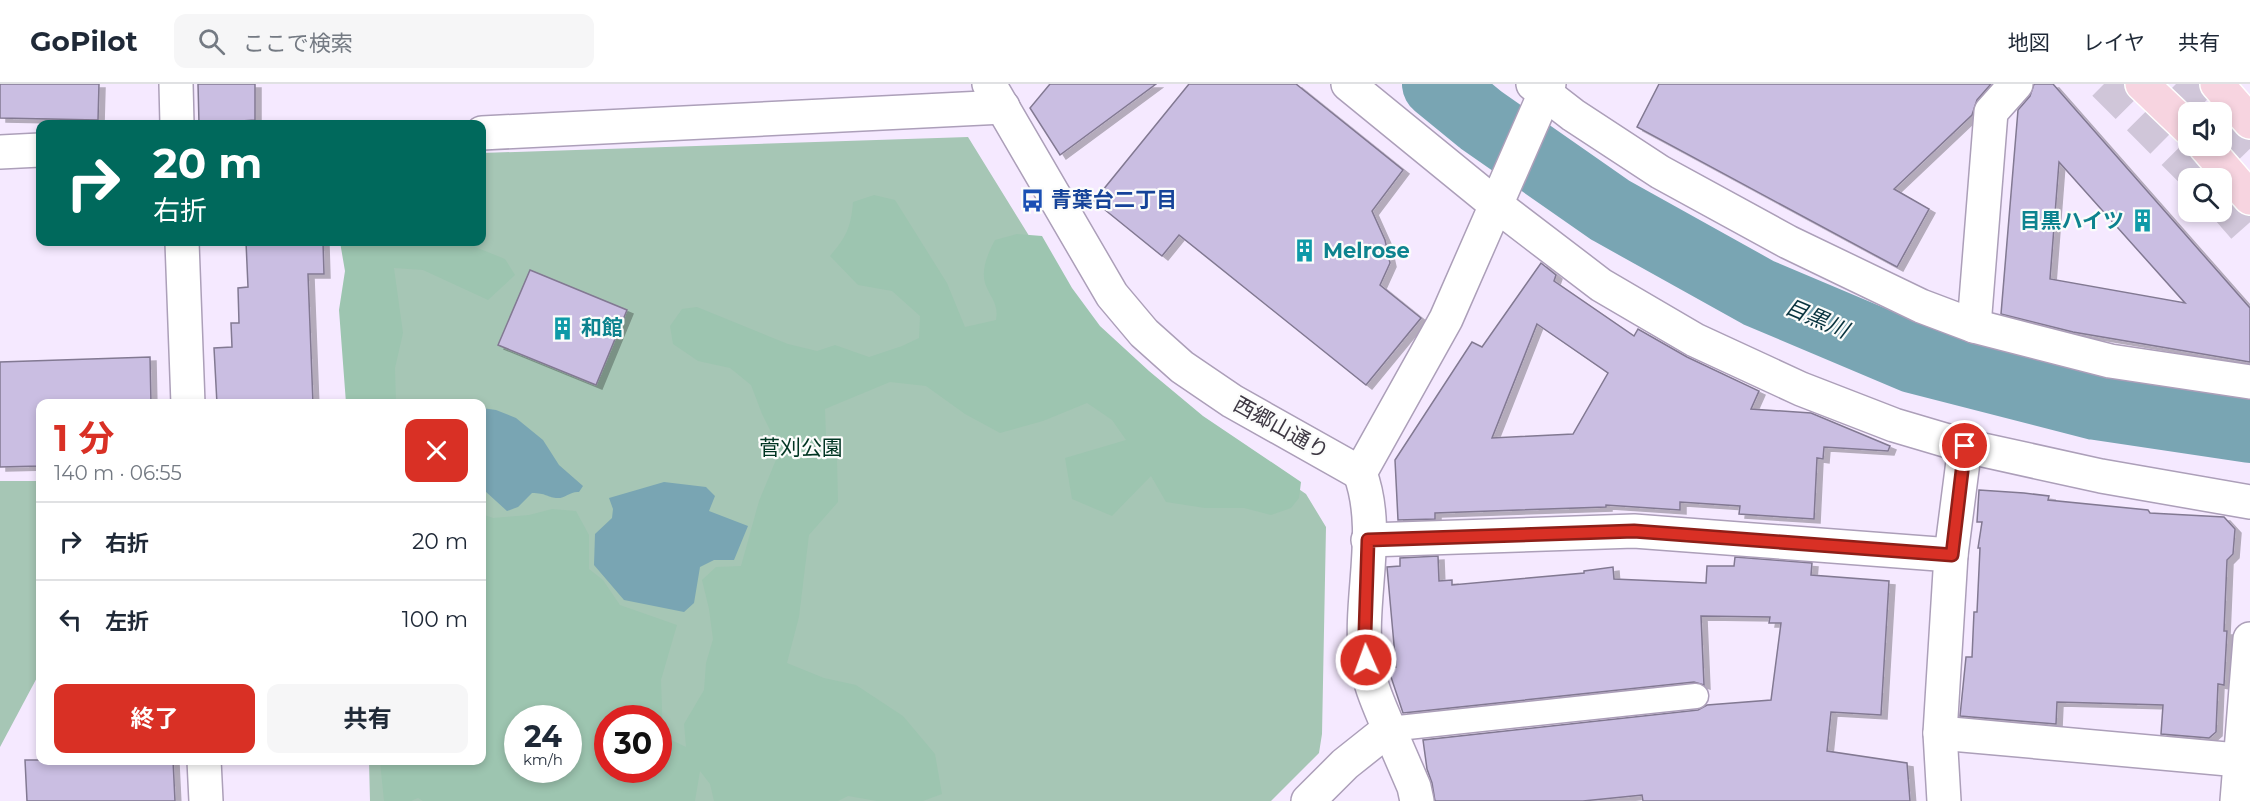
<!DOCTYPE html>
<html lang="ja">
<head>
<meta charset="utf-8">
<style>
  body { margin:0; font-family:Montserrat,"Noto Sans JP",sans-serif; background:#f6f6f7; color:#1f2937; height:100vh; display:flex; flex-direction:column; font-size:22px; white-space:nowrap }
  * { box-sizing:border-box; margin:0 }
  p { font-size:20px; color:#747a83 }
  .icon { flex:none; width:33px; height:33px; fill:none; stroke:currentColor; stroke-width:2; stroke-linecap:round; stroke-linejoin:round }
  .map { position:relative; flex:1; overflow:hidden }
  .panel { position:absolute; left:36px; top:315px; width:450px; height:366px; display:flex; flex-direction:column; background:#fff; border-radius:12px; box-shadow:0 3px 9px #0003 }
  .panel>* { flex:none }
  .guide { position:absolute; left:36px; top:36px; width:450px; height:126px; border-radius:12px; box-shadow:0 3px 9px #0003; background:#00695c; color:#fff; overflow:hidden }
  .buttons { position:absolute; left:2178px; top:18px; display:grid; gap:12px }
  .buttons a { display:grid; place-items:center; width:54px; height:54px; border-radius:12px; background:#fff; box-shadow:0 3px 9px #0003; font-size:30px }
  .speed { position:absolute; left:504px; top:621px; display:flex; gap:12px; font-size:30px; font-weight:700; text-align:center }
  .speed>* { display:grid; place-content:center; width:78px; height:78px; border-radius:50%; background:#fff; box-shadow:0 3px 9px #0003; line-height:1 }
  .speed small { font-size:15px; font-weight:400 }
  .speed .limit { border:9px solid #d22; background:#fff; color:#111 }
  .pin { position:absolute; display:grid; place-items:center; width:51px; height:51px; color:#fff; margin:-26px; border:3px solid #fff; border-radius:50%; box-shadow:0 2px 6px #0007 }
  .me { position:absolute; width:66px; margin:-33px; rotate:358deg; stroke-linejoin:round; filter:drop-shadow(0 0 4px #0008) }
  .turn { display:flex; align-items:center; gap:21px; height:126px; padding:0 18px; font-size:27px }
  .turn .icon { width:78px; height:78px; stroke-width:2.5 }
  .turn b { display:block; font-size:42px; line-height:51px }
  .round { display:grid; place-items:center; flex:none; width:63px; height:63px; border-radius:12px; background:#f6f6f7 }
  .summary { display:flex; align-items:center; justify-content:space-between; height:102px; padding:0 18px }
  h1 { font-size:36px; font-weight:700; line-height:45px; color:#d93025 }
  .button { display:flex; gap:12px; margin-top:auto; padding:12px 18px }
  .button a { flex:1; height:69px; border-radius:12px; background:#d93025; color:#fff; font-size:24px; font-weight:700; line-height:69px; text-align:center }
  .button a+a { background:#f6f6f7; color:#1f2937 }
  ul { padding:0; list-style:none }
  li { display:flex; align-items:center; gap:18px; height:78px; padding:0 18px; border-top:2px solid #e0e1e3 }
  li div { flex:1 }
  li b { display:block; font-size:22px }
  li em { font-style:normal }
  header { display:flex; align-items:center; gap:36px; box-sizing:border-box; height:84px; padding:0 30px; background:#fff; border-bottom:2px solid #e0e1e3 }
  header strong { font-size:28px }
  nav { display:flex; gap:33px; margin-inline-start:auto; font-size:21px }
  .search { width:420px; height:54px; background:#f6f6f7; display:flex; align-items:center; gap:15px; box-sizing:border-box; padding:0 21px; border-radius:12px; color:#747a83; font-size:22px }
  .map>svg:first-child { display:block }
  .green { fill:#a6c6b5; fill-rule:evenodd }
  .forest { fill:#9dc5b0; fill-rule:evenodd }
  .water { fill:#79a5b3 }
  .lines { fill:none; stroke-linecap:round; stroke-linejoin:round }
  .river { stroke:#79a5b3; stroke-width:70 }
  .building { fill:#cabee2; stroke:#827992; stroke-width:1.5; fill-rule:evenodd; filter:url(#shadow) }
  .highway-tunnel { stroke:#d0c6d9; stroke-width:33; stroke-dasharray:33 16; stroke-linecap:butt }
  .lane-casing { stroke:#ac9fb9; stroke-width:27 }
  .street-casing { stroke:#ac9fb9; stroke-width:36 }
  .secondary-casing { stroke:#ac9fb9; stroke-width:36 }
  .primary-casing { stroke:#fff; stroke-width:36 }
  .lane { stroke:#fff; stroke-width:24 }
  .street { stroke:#fff; stroke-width:33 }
  .secondary { stroke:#fff; stroke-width:33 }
  .primary { stroke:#f7d4e0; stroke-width:33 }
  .route-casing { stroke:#8d1f18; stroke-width:15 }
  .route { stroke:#d93025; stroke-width:10 }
  .labels { text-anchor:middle; stroke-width:4.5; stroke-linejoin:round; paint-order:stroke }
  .transit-label { font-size:21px; font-weight:bold; fill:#164399; stroke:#fbfcfb; text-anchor:start }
  .culture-label { font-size:21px; font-weight:bold; fill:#0d838f; stroke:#fbfcfb; text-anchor:start }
  .street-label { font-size:21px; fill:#3e3843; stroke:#fbfcfb }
  .park-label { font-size:21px; fill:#003522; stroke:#fbfcfb }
  .water-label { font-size:22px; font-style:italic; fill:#08333e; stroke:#fbfcfb }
</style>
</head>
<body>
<header>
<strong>GoPilot</strong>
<div class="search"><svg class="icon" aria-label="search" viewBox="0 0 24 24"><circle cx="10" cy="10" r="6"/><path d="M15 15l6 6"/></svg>ここで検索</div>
<nav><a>地図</a><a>レイヤ</a><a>共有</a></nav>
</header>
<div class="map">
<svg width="2250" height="717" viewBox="0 0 2250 717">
  <defs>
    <filter id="shadow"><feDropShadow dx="6" dy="4" stdDeviation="0" flood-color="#0004"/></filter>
  </defs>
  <rect width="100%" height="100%" fill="#f5e9ff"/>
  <g class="green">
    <path d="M968,53L1065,210L1107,262L1232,359L1306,410L1326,443L1322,650L1319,669L1271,717H370L369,677L482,676V320L360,319L355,158H482V69ZM518,634H568V686H518ZM608,634H658V686H608Z"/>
    <path d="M0,397H40V588L0,663Z"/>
  </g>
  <g class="forest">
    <path d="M874,111L895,116L947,199L965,243L996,236C999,219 990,214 985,199C981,185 988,169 995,156L1017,150L1042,152L1072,204L1100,242L1149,287L1203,332L1301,398L1299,414L1291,424L1271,431L1244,424H1205L1166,418L1151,392L1112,432L1072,415L1065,374L1126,356L1112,336L1087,319L1043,337L1000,349L965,330L926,302L890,298L825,325L826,352L837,375L838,418L809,451L799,533L787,579L824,594L856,601L903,632L935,670L942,710L923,717H877L848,712L838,717H714L710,700L700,687L695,717H423L418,714L411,717H384L380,677L482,676V430L493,434L529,431L552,425L576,427L589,451V485L603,496L620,521L677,541L661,596L663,652L686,663L684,640L704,606L706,579L713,555L709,525L702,496L716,483L741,482L759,417L780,366L762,330L751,301L730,284L698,277L673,260L670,242L682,225L697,223L788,260L817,267L835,261L869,273L902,262L919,254L920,232L892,207L858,201L830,172C846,153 851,144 853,118ZM518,634H568V686H518ZM608,634H658V686H608Z"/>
    <path d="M340,158H463L505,175L515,191L488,216L423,186L394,184L403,249L395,284L396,319H346L339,226L345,187Z"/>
  </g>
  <g class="water">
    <path d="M482,324L496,326L516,334L543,356L559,381L583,402L579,408C570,407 565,415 556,414C547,413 546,409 532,409L518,423L507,427L485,407L486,395L482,390Z"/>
    <path d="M664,398L706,403L715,412L709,427L748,442L734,476H714L700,483L694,519L684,528L624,516L594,481L595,450L612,434L613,425L609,414Z"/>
  </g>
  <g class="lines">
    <path class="river" d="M1437,0L1481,36L1610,126L1759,209L1913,274L2096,321L2250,344"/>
  </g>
  <g class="building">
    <path d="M0,0H99L98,36L0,34Z"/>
    <path d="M198,0H255V36L199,40Z"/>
    <path d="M1050,0H1156L1060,71L1030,24Z"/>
    <path d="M1189,0H1296L1403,86L1372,127L1385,156L1390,179L1380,201L1421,234L1366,301L1179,151L1162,172L1094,117Z"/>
    <path d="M1659,0H1991L1977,16L1972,31L1894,105L1929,125L1897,183L1637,43Z"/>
    <path d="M2034,0H2053L2250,224V278L2073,248L2001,230L2018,26L2030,12ZM2059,78L2185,219L2050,195Z"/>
    <path d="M246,158H323L324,190H308L313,320H217L214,264L232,263L231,239H239L238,204L248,203Z"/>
    <path d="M1541,179L1556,191L1554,197L1634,252L1638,245L1687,273L1759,307L1751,325L1811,329L1890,362L1888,367L1824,363L1823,375L1817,374L1814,435L1739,430L1740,422L1680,418V426L1606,421V423L1435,429V435L1398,436L1395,376L1472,258L1482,263ZM1537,240L1608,289L1573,350L1492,354Z"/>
    <path d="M530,186L627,226L596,301L498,261Z"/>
    <path d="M150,273L151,320H40V382L0,383V278Z"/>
    <path d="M1979,406L2024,409L2049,412L2048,416L2148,426L2150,429L2224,433L2235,445L2233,470L2227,476L2224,547H2227L2224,601L2218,600L2216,648L2209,654L2161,650L2163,621L2057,618L2056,640L1960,632L1966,573H1972L1974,528H1977L1980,464H1978L1982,438H1977Z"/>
    <path d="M1438,472L1439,497L1452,496V501L1584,489V487L1613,483L1614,495L1706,499L1707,482H1734L1735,473L1812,479L1811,491L1889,497L1881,631L1831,628L1827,667L1907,679L1910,717H1643L1642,711L1583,717H1435L1432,699L1427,685L1423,656L1698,626L1707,621L1771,616L1781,539H1769L1770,533L1701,532L1704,601L1694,598L1403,629L1388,584L1396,583L1387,483L1400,482V474Z"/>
    <path d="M25,676H173L175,717H27Z"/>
  </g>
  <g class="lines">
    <g class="highway-tunnel">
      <path d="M2104,0L2198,94"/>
      <path d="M2176,0L2204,28"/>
      <path d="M2222,46L2250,75"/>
      <path d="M2222,119L2250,151"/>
    </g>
    <defs>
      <path id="lane" d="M1389,645L1696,612"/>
      <g id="street">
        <path d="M176,0L177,40"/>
        <path d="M1348,0L1495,120L1601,201L1695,256L1801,305L1894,341L1965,362L1951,471L1940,649L1944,717"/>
        <path d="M1533,0L1573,31L1660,88L1788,158L1921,222L1974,242L2110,277L2250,298"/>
        <path d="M482,49L1003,23"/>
        <path d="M0,68L40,66"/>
        <path d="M182,158L188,320"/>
        <path d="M1974,242L1991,28L2016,0"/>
        <path d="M1965,362L2101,392L2250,418"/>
        <path d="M1368,456L1634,447L1951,471"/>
        <path d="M1389,645L1414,703L1417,717"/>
        <path d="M1940,649L2250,677"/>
        <path d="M204,676L206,717"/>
        <path d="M1308,717L1345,680L1389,645C1380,623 1369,600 1366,576C1358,515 1382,448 1360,389L1446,235L1549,0"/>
        <path d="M2237,717L2250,555"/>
      </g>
      <path id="secondary" d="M989,0L1112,211L1144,249L1182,283L1232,317L1360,389"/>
      <g id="primary">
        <path d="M2142,0L2188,44"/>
        <path d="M2217,0L2250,38"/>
        <path d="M2205,62L2250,114"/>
      </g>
    </defs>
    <use href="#lane" class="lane-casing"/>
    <use href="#street" class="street-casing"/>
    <use href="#secondary" class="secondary-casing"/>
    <use href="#primary" class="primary-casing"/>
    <use href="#lane" class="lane"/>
    <use href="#street" class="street"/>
    <use href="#secondary" class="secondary"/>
    <use href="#primary" class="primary"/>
  </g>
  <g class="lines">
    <defs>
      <path id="route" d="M1366,576L1365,548L1368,456L1634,447L1952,471L1965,362"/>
    </defs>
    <use href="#route" class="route-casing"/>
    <use href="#route" class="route"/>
  </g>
  <defs>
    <symbol id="bus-bare" viewBox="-9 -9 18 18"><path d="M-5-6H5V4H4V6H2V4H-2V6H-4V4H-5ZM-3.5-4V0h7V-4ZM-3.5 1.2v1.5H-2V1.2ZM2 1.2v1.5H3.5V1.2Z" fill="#1a4fb4" stroke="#fbfcfb" stroke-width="2.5" paint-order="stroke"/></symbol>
    <symbol id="building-bare" viewBox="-9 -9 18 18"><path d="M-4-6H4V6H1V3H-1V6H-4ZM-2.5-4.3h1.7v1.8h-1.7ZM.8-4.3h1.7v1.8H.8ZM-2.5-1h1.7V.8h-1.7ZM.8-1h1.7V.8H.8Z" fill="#0f9aa8" stroke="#fbfcfb" stroke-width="2.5" paint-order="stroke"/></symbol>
  </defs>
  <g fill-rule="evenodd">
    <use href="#bus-bare" x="1016" y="100" width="33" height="33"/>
    <use href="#building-bare" x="2126" y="120" width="33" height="33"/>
    <use href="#building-bare" x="1288" y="150" width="33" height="33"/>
    <use href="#building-bare" x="546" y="228" width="33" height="33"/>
  </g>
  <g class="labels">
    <g class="transit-label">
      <text x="1051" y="123">青葉台二丁目</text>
    </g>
    <g class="culture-label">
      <text x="2124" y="144" text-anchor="end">目黒ハイツ</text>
      <text x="1323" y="174">Melrose</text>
      <text x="581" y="251">和館</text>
    </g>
    <g class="street-label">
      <text transform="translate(1281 344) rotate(29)" y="7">西郷山通り</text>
    </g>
    <g class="park-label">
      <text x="801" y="371">菅刈公園</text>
    </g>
    <g class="water-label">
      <text transform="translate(1817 234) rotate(23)" y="8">目黒川</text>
    </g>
  </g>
</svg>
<div class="buttons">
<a><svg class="icon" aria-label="sound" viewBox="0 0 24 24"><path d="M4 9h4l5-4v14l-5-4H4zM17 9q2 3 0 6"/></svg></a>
<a><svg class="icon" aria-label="search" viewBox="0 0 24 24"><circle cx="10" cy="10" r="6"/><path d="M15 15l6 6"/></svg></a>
</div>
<div class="speed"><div>24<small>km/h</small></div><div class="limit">30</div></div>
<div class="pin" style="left:1965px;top:362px;background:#d93025"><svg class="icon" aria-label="arrive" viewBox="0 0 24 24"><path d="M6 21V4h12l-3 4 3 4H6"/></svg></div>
<svg class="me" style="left:1366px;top:576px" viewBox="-20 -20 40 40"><circle r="17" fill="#d93025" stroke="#fff" stroke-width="3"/><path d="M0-11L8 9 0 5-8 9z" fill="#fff"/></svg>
<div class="guide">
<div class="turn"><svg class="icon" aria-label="right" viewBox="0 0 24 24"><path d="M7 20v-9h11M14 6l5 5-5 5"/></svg><div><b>20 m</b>右折</div></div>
</div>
<section class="panel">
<div class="summary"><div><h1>1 分</h1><p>140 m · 06:55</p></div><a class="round" style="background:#d93025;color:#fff"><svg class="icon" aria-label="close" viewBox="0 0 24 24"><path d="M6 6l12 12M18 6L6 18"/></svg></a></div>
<ul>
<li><svg class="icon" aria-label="right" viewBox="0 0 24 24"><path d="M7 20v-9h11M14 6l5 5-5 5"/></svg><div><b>右折</b></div><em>20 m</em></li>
<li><svg class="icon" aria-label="left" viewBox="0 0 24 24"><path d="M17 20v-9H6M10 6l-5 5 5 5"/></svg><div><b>左折</b></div><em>100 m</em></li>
</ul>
<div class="button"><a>終了</a><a>共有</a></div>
</section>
</div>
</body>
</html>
